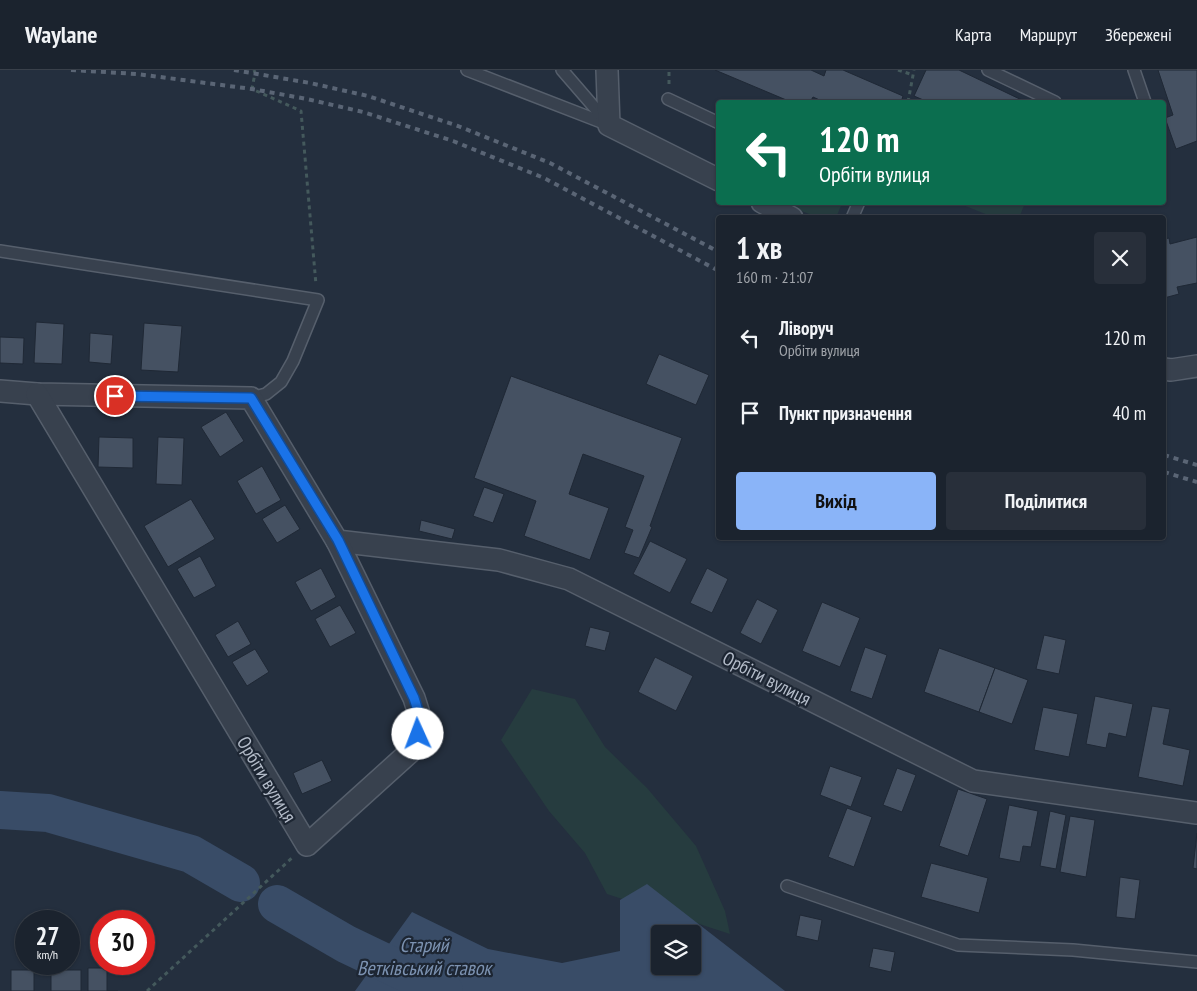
<!DOCTYPE html>
<html lang="uk">
<head>
<meta charset="utf-8">
<style>
  body { margin:0; font-family:"PT Sans Narrow",sans-serif; background:#282f3a; color:#f1f3f6; height:100vh; display:flex; flex-direction:column; font-size:19px; white-space:nowrap }
  * { box-sizing:border-box; margin:0 }
  p { font-size:16px; color:#a0a4aa }
  .icon { flex:none; width:28px; height:28px; fill:none; stroke:currentColor; stroke-width:2; stroke-linecap:round; stroke-linejoin:round }
  .map { position:relative; flex:1; overflow:hidden }
  .side { position:absolute; left:716px; top:145px; width:450px; height:325px; display:flex; flex-direction:column; background:#1b232e; border-radius:5px; box-shadow:0 1px 4px #0004,0 0 0 1px #39404a }
  .side>* { flex:none }
  .banner { position:absolute; left:716px; top:30px; width:450px; height:105px; border-radius:5px; box-shadow:0 1px 4px #0004,0 0 0 1px #39404a; background:#0b6e4f; color:#fff; overflow:hidden }
  .fabs { position:absolute; left:651px; top:855px; display:grid; gap:10px }
  .fabs a { display:grid; place-items:center; width:50px; height:50px; border-radius:5px; background:#1b232e; box-shadow:0 1px 4px #0004,0 0 0 1px #39404a; font-size:25px }
  .speed { position:absolute; left:15px; top:840px; display:flex; gap:10px; font-size:25px; font-weight:700; text-align:center }
  .speed>* { display:grid; place-content:center; width:65px; height:65px; border-radius:50%; background:#1b232e; box-shadow:0 1px 4px #0004,0 0 0 1px #39404a; line-height:1 }
  .speed small { font-size:12px; font-weight:400 }
  .speed .limit { border:8px solid #d22; background:#fff; color:#111 }
  .pin { position:absolute; display:grid; place-items:center; width:42px; height:42px; color:#fff; margin:-21px; border:2px solid #fff; border-radius:50%; box-shadow:0 1px 5px #0007 }
  .me { position:absolute; width:55px; margin:-28px; rotate:358deg; stroke-linejoin:round; filter:drop-shadow(0 0 4px #0008) }
  .turn { display:flex; align-items:center; gap:18px; height:105px; padding:0 20px; font-size:22px }
  .turn .icon { width:65px; height:65px; stroke-width:2.5 }
  .turn b { display:block; font-size:35px; line-height:42px }
  .round { display:grid; place-items:center; flex:none; width:52px; height:52px; border-radius:5px; background:#282f3a }
  .headline { display:flex; align-items:center; justify-content:space-between; height:85px; padding:0 20px }
  h1 { font-size:30px; font-weight:700; line-height:38px }
  .button { display:flex; gap:10px; margin-top:auto; padding:10px 20px }
  .button a { flex:1; height:58px; border-radius:5px; background:#8ab4f8; color:#111; font-size:20px; font-weight:700; line-height:58px; text-align:center }
  .button a+a { background:#282f3a; color:#f1f3f6 }
  ul { padding:0; list-style:none }
  li { display:flex; align-items:center; gap:15px; height:75px; padding:0 20px }
  li div { flex:1 }
  li b { display:block; font-size:19px }
  li em { font-style:normal }
  header { display:flex; align-items:center; gap:30px; box-sizing:border-box; height:70px; padding:0 25px; background:#1b232e; border-bottom:1px solid #39404a }
  header strong { font-size:24px }
  nav { display:flex; gap:28px; margin-inline-start:auto; font-size:18px }
  .map>svg:first-child { display:block }
  .green { fill:#263c3f }
  .water { fill:#394c67; fill-rule:evenodd }
  .lines { fill:none; stroke-linecap:round; stroke-linejoin:round }
  .river { stroke:#394c67; stroke-width:38 }
  .building { fill:#455162; stroke:#1f2835 }
  .service-casing { stroke:#565f6c; stroke-width:14 }
  .minor-casing { stroke:#565f6c; stroke-width:24 }
  .path { stroke:#44595c; stroke-width:3; stroke-dasharray:4 4; stroke-linecap:butt }
  .service { stroke:#38414e; stroke-width:11 }
  .minor { stroke:#38414e; stroke-width:21 }
  .rail { stroke:#5a6575; stroke-width:4; stroke-dasharray:5 5; stroke-linecap:butt }
  .route-casing { stroke:#114b97; stroke-width:12 }
  .route { stroke:#1a73e8; stroke-width:9 }
  .labels { text-anchor:middle; stroke-width:4.5; stroke-linejoin:round; paint-order:stroke }
  .street-label { font-size:19px; fill:#b4bcc9; stroke:#1d2633 }
  .water-label { font-size:20px; font-style:italic; fill:#7c92b1; stroke:#1d2633 }
</style>
</head>
<body>
<header>
<strong>Waylane</strong>
<nav><a>Карта</a><a>Маршрут</a><a>Збережені</a></nav>
</header>
<div class="map">
<svg width="1197" height="921" viewBox="0 0 1197 921">
  <rect width="100%" height="100%" fill="#242f3e"/>
  <g class="green">
    <path d="M781,133H842L836,148L817,147Z"/>
    <path d="M958,133H1025L1019,148L993,147Z"/>
    <path d="M532,619L575,629L605,677L647,718L696,776L725,841L730,864L607,824L585,783L549,741L501,670Z"/>
  </g>
  <path class="water" d="M647,814L785,921H355L412,842L488,879L562,893L620,881V830ZM660,864H692V896H660Z"/>
  <g class="lines">
    <g class="river">
      <path d="M0,740L48,743L191,784L241,813"/>
      <path d="M277,834L346,874L444,921"/>
    </g>
  </g>
  <g class="building">
    <path d="M715,0H811L824,6L826,0H843L903,26L901,32H824L813,27L810,32H791Z"/>
    <path d="M926,0H959L1026,32H928L914,26Z"/>
    <path d="M1158,0H1197V71L1176,79L1165,48L1173,45Z"/>
    <path d="M1197,167V213L1177,217L1179,224L1164,228V169L1169,168L1170,174Z"/>
    <path d="M36,252L64,254L62,294L34,293Z"/>
    <path d="M144,253L182,256L178,302L141,300Z"/>
    <path d="M90,263L113,265L111,294L89,292Z"/>
    <path d="M0,267L24,268L23,294L0,293Z"/>
    <path d="M659,284L709,305L696,335L646,314Z"/>
    <path d="M511,306L682,368L650,456L652,457L639,488L624,483L633,460L625,457L644,406L583,384L569,424L609,438L590,490L524,466L536,431L474,408Z"/>
    <path d="M226,342L244,371L220,387L201,357Z"/>
    <path d="M99,367L133,368V398L98,397Z"/>
    <path d="M158,367L184,368L182,415L156,414Z"/>
    <path d="M262,396L281,430L256,444L237,411Z"/>
    <path d="M484,417L504,424L493,453L473,446Z"/>
    <path d="M191,429L215,469L168,497L144,456Z"/>
    <path d="M285,435L300,459L277,473L262,449Z"/>
    <path d="M421,450L455,459L452,469L419,461Z"/>
    <path d="M650,471L687,489L670,523L633,504Z"/>
    <path d="M200,486L216,516L194,528L177,499Z"/>
    <path d="M321,498L336,527L311,541L295,512Z"/>
    <path d="M707,498L728,509L712,543L690,533Z"/>
    <path d="M757,529L778,540L761,574L740,563Z"/>
    <path d="M822,532L860,548L840,597L802,581Z"/>
    <path d="M340,535L356,563L330,577L315,549Z"/>
    <path d="M238,551L251,574L228,587L215,565Z"/>
    <path d="M590,557L610,562L605,581L585,576Z"/>
    <path d="M1044,565L1066,570L1059,604L1036,599Z"/>
    <path d="M865,577L887,585L872,629L850,621Z"/>
    <path d="M939,578L995,598L979,642L924,622Z"/>
    <path d="M255,579L269,602L247,616L232,592Z"/>
    <path d="M655,587L693,606L676,641L638,622Z"/>
    <path d="M995,598L1028,610L1012,654L979,642Z"/>
    <path d="M1095,626L1133,634L1126,667L1109,663L1106,678L1086,674Z"/>
    <path d="M1152,636L1170,639L1163,674L1190,680L1183,716L1138,707Z"/>
    <path d="M1043,637L1078,644L1069,687L1034,680Z"/>
    <path d="M322,690L332,711L302,724L293,703Z"/>
    <path d="M830,696L862,707L851,737L820,725Z"/>
    <path d="M897,698L916,705L902,742L883,735Z"/>
    <path d="M958,719L987,729L968,786L939,776Z"/>
    <path d="M1009,735L1038,741L1031,777L1023,776L1020,792L999,788Z"/>
    <path d="M847,738L872,747L854,797L828,787Z"/>
    <path d="M1050,741L1066,745L1056,799L1040,796Z"/>
    <path d="M1070,746L1095,750L1086,807L1060,802Z"/>
    <path d="M1197,763V799L1193,798Z"/>
    <path d="M931,793L988,808L979,843L921,827Z"/>
    <path d="M1120,807L1140,810L1135,849L1116,847Z"/>
    <path d="M800,845L822,850L818,871L796,866Z"/>
    <path d="M873,878L895,882L891,902L869,897Z"/>
    <path d="M88,898H107V921H118H88Z"/>
    <rect x="11" y="900" width="23" height="21"/>
    <rect x="51" y="900" width="30" height="21"/>
  </g>
  <g class="lines">
    <defs>
      <g id="service">
        <path d="M467,0L609,55"/>
        <path d="M562,0L607,52"/>
        <path d="M988,0L1055,32"/>
        <path d="M1134,0L1145,32"/>
        <path d="M668,29L719,53"/>
        <path d="M852,148L859,132"/>
        <path d="M0,181L318,230L293,291L281,312L266,324L251,328"/>
        <path d="M787,816L958,875L1073,880L1197,892"/>
      </g>
      <g id="minor">
        <path d="M607,0L609,55L719,110"/>
        <path d="M762,132L792,148"/>
        <path d="M1164,299L1171,300L1197,296"/>
        <path d="M0,321L37,324L251,328L337,471L499,490L569,509L973,711L1197,743"/>
        <path d="M37,324L307,775L410,682L418,664L420,647L414,628L337,471"/>
      </g>
    </defs>
    <use href="#service" class="service-casing"/>
    <use href="#minor" class="minor-casing"/>
    <g class="path">
      <path d="M254,0L255,3L252,19L301,41L316,215"/>
      <path d="M898,0L913,5"/>
      <path d="M669,14V0"/>
      <path d="M908,32L914,0"/>
      <path d="M147,921L293,787"/>
    </g>
    <use href="#service" class="service"/>
    <use href="#minor" class="minor"/>
    <g class="rail">
      <path d="M71,0L137,4L252,19L307,29L363,42L453,71L544,108L719,201"/>
      <path d="M234,0L310,13L368,26L458,56L550,93L719,182"/>
      <path d="M1164,385L1197,395"/>
      <path d="M1164,402L1197,412"/>
    </g>
  </g>
  <g class="lines">
    <defs>
      <path id="route" d="M115,326L251,328L338,470L414,628L420,647L418,664"/>
    </defs>
    <use href="#route" class="route-casing"/>
    <use href="#route" class="route"/>
  </g>
  <g class="labels">
    <g class="street-label">
      <text transform="translate(767 608) rotate(27)" y="7">Орбіти вулиця</text>
      <text transform="translate(267 709) rotate(59)" y="7">Орбіти вулиця</text>
    </g>
    <g class="water-label">
      <text x="424" y="882">Старий<tspan x="424" dy="23">Ветківський ставок</tspan></text>
    </g>
  </g>
</svg>
<div class="fabs">
<a><svg class="icon" aria-label="layers" viewBox="0 0 24 24"><path d="M12 4l9 5-9 5-9-5zM3 14l9 5 9-5"/></svg></a>
</div>
<div class="speed"><div>27<small>km/h</small></div><div class="limit">30</div></div>
<div class="pin" style="left:115px;top:326px;background:#d93025"><svg class="icon" aria-label="arrive" viewBox="0 0 24 24"><path d="M6 21V4h12l-3 4 3 4H6"/></svg></div>
<svg class="me" style="left:418px;top:664px" viewBox="-20 -20 40 40"><circle r="19" fill="#fff"/><path d="M0-13L10 11 0 6-10 11z" fill="#1a73e8"/></svg>
<div class="banner">
<div class="turn"><svg class="icon" aria-label="left" viewBox="0 0 24 24"><path d="M17 20v-9H6M10 6l-5 5 5 5"/></svg><div><b>120 m</b>Орбіти вулиця</div></div>
</div>
<section class="side">
<div class="headline"><div><h1>1 хв</h1><p>160 m · 21:07</p></div><a class="round"><svg class="icon" aria-label="close" viewBox="0 0 24 24"><path d="M6 6l12 12M18 6L6 18"/></svg></a></div>
<ul>
<li><svg class="icon" aria-label="left" viewBox="0 0 24 24"><path d="M17 20v-9H6M10 6l-5 5 5 5"/></svg><div><b>Ліворуч</b><p>Орбіти вулиця</p></div><em>120 m</em></li>
<li><svg class="icon" aria-label="arrive" viewBox="0 0 24 24"><path d="M6 21V4h12l-3 4 3 4H6"/></svg><div><b>Пункт призначення</b></div><em>40 m</em></li>
</ul>
<div class="button"><a>Вихід</a><a>Поділитися</a></div>
</section>
</div>
</body>
</html>
